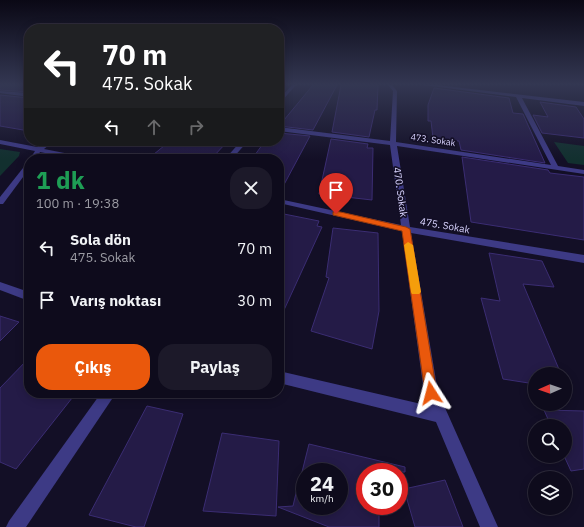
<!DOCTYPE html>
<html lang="tr">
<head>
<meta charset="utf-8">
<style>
  body { margin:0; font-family:"IBM Plex Sans",sans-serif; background:#1c1929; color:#f1f3f6; height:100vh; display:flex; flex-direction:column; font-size:15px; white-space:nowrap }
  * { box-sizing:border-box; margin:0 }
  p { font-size:13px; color:#9b9ba3 }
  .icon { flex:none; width:22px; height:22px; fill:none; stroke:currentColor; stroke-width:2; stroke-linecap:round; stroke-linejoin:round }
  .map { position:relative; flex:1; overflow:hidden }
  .side { position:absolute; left:24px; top:154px; width:260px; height:244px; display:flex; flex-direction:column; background:#0e0b1c; border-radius:16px; box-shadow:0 2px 10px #0003,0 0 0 1px #2e2b3b }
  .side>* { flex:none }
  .banner { position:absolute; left:24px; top:24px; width:260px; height:122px; border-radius:16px; box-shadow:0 2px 10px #0003,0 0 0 1px #2e2b3b; background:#202124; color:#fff; overflow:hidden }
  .needle { width:26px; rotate:268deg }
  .tools { position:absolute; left:528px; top:367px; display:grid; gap:8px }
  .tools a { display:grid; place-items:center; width:44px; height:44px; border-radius:50%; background:#0e0b1c; box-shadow:0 2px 10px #0003,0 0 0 1px #2e2b3b; font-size:20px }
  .speed { position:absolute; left:296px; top:463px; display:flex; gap:8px; font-size:20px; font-weight:700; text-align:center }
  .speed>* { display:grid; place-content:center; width:52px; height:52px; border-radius:50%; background:#0e0b1c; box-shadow:0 2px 10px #0003,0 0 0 1px #2e2b3b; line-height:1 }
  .speed small { font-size:10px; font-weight:400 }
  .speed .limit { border:6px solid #d22; background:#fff; color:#111 }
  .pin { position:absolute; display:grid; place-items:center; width:34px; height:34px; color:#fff; margin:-41px -17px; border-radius:50% 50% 50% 0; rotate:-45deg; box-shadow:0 0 4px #0007 }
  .pin .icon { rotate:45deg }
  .me { position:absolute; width:44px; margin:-22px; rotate:351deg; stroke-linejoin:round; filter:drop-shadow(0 0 3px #0008) }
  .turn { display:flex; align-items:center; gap:14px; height:84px; padding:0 12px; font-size:18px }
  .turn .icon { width:52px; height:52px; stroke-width:2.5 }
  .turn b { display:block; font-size:28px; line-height:34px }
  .lanes { display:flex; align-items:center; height:38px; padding:0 12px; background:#0003; justify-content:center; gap:20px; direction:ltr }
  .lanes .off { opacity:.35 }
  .round { display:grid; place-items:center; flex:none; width:42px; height:42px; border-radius:16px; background:#1c1929 }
  .overview { display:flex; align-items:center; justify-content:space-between; height:68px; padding:0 12px }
  h1 { font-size:24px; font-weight:700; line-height:30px; color:#1e9e55 }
  .cta { display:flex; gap:8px; margin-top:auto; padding:8px 12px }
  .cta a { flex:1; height:46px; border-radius:16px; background:#ea580c; color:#fff; font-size:16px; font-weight:700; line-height:46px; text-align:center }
  .cta a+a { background:#1c1929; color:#f1f3f6 }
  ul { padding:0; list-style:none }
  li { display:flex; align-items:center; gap:12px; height:52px; padding:0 12px }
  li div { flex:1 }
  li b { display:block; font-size:15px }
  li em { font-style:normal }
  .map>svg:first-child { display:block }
  .green { fill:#12302f }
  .building { fill:#241b47; stroke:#3b2d73 }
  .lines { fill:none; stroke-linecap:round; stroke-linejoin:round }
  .minor { fill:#3d3a85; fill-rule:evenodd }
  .route { fill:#ea580c; stroke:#983908 }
  .slow { fill:#f59e0b }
  .labels { text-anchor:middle; stroke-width:3.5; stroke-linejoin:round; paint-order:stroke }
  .far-street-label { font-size:9px; fill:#d9d4ff; stroke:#130f26 }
  .street-label { font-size:10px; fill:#d9d4ff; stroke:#130f26 }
</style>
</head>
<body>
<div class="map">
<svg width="584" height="527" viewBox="0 0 584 527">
  <rect width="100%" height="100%" fill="#130f26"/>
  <g class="green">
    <path d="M554,142L584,146V165L568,163Z"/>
    <path d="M0,149L20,152L19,156L0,176Z"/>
  </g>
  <g class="building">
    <path d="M0,85H29V92L0,90Z"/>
    <path d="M313,85H337L313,130L279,126Z"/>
    <path d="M341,85H378L377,110H375L369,137L332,132Z"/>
    <path d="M434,88L509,98L513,113L523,114L545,163L461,150L459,141L433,138L431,121H428V105Z"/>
    <path d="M0,95L29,98V131L0,126Z"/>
    <path d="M540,102L576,107L584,119V138L542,133L533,115L548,117Z"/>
    <path d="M279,133L310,136L279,194V159H252L265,141H279Z"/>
    <path d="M331,139L368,144L367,148H373L372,200L337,196L338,189L335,196L319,194Z"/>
    <path d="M170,141H228L211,159H148Z"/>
    <path d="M462,157L548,170L550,173L584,177V240L471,222Z"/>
    <path d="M279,213L319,221L317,226L322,227L279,321Z"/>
    <path d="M333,228L378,233L379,311L372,349L311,331L329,278L326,277Z"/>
    <path d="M489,253L542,261L554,287L523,284L561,374H535V384L503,379L481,298L500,301Z"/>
    <path d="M0,316L19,322L0,341Z"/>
    <path d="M29,358V393H76L16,469L0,462V388Z"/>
    <path d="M147,406L183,414L144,527H136L89,515Z"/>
    <path d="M544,410L584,411V469L571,471L565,458V426H551Z"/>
    <path d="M222,433L279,441L276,516L203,511Z"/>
    <path d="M309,444L405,467V472H365V506H379V527H329L278,507L293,506L300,476L305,477V506H339V472H302Z"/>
    <path d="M445,480L463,527H415L404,489Z"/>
  </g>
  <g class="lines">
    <g class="minor">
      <path d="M292,85H296L279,104V99Z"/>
      <path d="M388,85H392L397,91L396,142L551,165L516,97L424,85H437L584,102V106L522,98L558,166L584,170V174L397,146L410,227L584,255V263L411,233L438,392L498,527H480L436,422L279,383V371L430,406L424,393L402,231L279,203V199L401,225L390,145L279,131V127L390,141L393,91Z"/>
      <path d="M0,91L29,93V97L0,93Z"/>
      <path d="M0,140L37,147L47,141H54L44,149L85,157L88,159H75L40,152L36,159H30L35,151L0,144Z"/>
      <path d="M241,141H248L232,159H225Z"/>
      <path d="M29,162V169L3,204H0V197L27,163Z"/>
      <path d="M0,282L29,292V301L0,290Z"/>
      <path d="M101,393H116L26,527H6L9,521Z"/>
    </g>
  </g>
  <linearGradient id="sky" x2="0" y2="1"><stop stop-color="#0a0815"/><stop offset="0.53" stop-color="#333752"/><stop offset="1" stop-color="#333752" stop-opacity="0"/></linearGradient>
  <rect width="584" height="159" fill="url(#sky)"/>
  <path class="route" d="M336,211L406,227L410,229L437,393L436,398L431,400L427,398L425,393L402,231L333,215V212Z"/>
  <path class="slow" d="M408,242L413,245L421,292L419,294H412L411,292L404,245Z"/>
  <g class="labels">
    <g class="far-street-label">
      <text transform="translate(433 140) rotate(8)" y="3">473. Sokak</text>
    </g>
    <g class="street-label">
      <text transform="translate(401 192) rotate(82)" y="4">470. Sokak</text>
      <text transform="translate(445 225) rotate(10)" y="4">475. Sokak</text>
    </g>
  </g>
</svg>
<div class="tools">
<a><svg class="needle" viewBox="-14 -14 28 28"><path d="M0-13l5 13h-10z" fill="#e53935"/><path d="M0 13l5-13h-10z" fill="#9b9ba3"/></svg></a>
<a><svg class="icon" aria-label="search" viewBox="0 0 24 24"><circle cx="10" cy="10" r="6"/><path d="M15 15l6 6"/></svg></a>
<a><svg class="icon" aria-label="layers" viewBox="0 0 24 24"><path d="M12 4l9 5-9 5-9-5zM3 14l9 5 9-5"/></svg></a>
</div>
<div class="speed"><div>24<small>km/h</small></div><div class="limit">30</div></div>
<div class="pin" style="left:336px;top:214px;background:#d93025"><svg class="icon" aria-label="arrive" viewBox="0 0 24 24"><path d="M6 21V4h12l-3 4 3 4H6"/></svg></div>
<svg class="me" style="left:431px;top:393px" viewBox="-20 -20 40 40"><path d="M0-17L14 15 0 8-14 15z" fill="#ea580c" stroke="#fff" stroke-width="4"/></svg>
<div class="banner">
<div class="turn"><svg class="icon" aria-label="left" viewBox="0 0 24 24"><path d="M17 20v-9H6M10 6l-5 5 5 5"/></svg><div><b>70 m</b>475. Sokak</div></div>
<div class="lanes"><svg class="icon" aria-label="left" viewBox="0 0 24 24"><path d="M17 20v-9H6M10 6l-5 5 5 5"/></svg><svg class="icon off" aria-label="ahead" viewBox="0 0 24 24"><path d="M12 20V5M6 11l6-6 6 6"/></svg><svg class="icon off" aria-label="right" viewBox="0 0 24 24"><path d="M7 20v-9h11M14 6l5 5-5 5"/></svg></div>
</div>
<section class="side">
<div class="overview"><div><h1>1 dk</h1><p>100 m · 19:38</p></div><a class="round"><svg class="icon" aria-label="close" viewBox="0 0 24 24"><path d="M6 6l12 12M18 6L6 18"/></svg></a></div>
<ul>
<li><svg class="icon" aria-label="left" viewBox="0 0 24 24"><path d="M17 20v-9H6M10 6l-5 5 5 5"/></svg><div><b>Sola dön</b><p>475. Sokak</p></div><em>70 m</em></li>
<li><svg class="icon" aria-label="arrive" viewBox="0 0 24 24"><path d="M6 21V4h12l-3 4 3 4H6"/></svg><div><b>Varış noktası</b></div><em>30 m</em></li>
</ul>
<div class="cta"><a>Çıkış</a><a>Paylaş</a></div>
</section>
</div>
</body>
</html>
